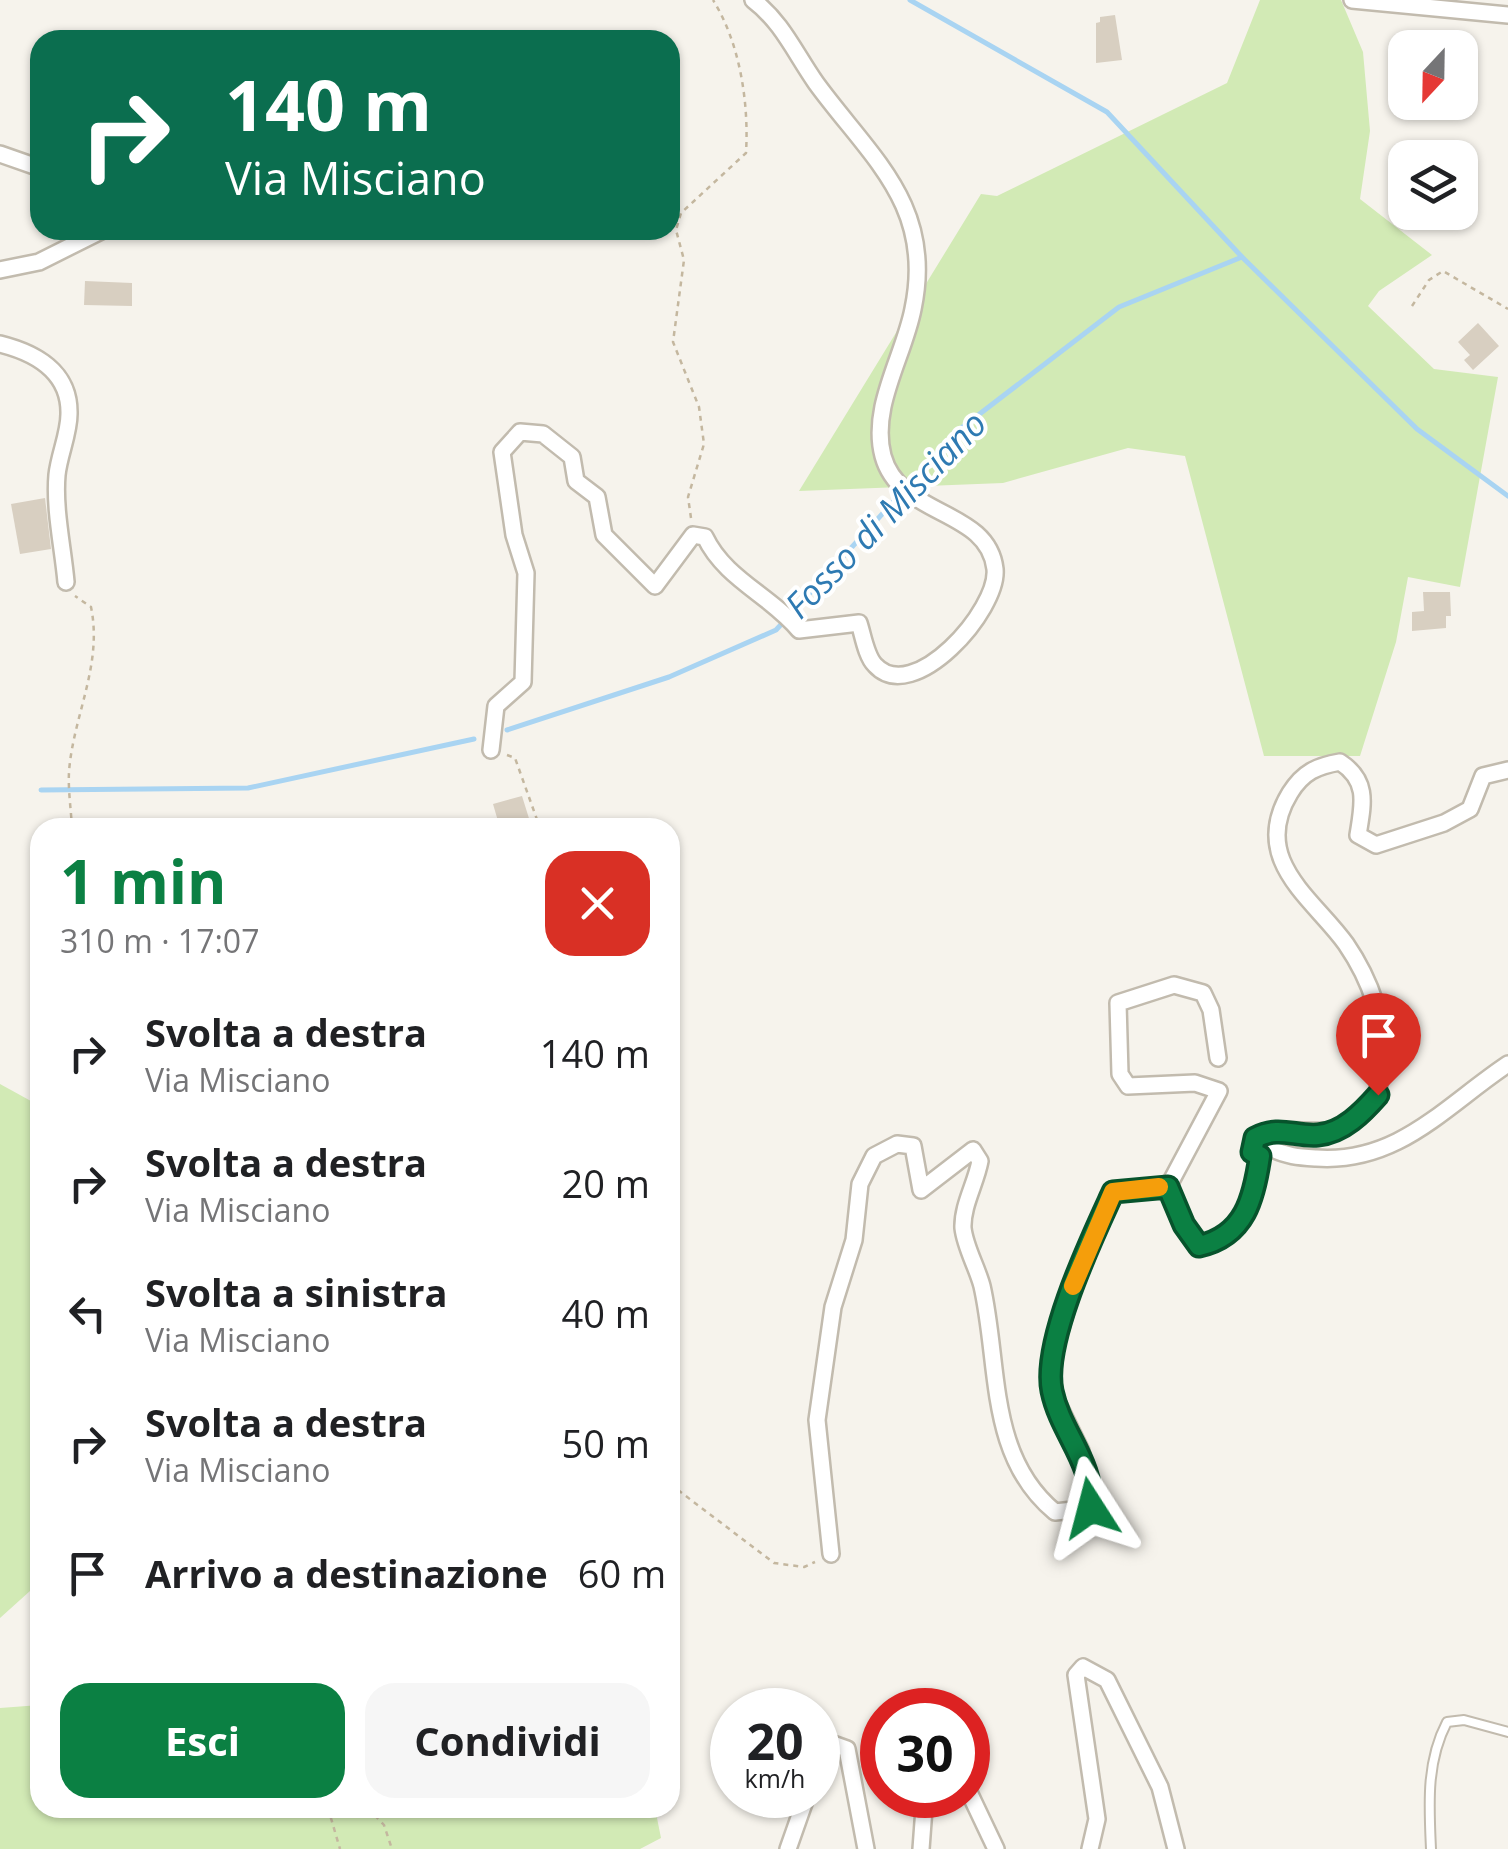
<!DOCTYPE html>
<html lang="it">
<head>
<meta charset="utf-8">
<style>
  body { margin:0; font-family:"Open Sans",sans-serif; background:#f6f6f6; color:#202124; height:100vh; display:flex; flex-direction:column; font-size:38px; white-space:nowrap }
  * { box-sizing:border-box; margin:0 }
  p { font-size:32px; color:#757577 }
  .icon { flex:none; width:55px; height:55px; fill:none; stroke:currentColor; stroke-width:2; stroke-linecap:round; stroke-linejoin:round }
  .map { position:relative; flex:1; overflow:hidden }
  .drawer { position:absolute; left:30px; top:818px; width:650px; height:1000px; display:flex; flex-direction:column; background:#fff; border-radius:30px; box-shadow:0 2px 8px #0004 }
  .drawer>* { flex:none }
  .top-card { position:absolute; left:30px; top:30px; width:650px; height:210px; border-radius:30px; box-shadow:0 2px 8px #0004; background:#0b6e4f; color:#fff; overflow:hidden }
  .needle { width:65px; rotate:202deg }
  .buttons { position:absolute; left:1388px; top:30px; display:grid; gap:20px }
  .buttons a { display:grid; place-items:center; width:90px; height:90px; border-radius:20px; background:#fff; box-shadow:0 2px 8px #0004; font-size:50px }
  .speed { position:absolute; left:710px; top:1688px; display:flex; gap:20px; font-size:50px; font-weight:700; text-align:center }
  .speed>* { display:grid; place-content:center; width:130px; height:130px; border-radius:50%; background:#fff; box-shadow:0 2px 8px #0004; line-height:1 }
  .speed small { font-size:25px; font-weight:400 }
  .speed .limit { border:15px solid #d22; background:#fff; color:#111 }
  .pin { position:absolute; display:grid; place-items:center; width:85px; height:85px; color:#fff; margin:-102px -42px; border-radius:50% 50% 50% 0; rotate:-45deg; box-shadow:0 0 10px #0007 }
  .pin .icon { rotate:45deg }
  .me { position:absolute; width:110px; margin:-55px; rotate:351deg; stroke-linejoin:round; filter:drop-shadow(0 0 8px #0008) }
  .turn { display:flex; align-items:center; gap:35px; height:210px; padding:0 30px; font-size:45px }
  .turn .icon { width:130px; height:130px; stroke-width:2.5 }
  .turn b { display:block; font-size:70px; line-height:85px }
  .round { display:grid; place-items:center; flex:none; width:105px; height:105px; border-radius:30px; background:#f6f6f6 }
  .head { display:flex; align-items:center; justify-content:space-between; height:170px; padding:0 30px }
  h1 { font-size:60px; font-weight:700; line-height:75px; color:#0b8043 }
  .primary-button { display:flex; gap:20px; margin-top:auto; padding:20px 30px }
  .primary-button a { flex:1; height:115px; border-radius:30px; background:#0b8043; color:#fff; font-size:40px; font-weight:700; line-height:115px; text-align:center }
  .primary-button a+a { background:#f6f6f6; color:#202124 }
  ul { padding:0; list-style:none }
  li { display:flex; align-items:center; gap:30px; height:130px; padding:0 30px }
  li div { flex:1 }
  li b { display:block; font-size:38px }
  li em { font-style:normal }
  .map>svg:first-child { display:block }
  .green { fill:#d2eab5 }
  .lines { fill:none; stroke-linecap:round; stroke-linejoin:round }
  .stream { stroke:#a9d4f2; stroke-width:5 }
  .building { fill:#d8cfc1 }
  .service-casing { stroke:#c2bbae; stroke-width:12 }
  .minor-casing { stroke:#c2bbae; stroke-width:20 }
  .path { stroke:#c4b79f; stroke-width:2.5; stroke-dasharray:5 5; stroke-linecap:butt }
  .service { stroke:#fff; stroke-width:8 }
  .minor { stroke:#fff; stroke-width:15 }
  .route-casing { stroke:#07532c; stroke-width:25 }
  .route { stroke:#0b8043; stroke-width:18 }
  .slow { stroke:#f59e0b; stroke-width:18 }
  .labels { text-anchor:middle; stroke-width:8; stroke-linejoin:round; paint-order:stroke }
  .water-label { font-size:35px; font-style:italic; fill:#2e7ab2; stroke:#fff }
</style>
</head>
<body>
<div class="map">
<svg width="1508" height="1849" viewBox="0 0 1508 1849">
  <rect width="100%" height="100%" fill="#f6f3ec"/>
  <g class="green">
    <path d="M1260,0H1341L1363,52L1370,131L1360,199L1432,255L1379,291L1368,306L1434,369L1498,377L1460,587L1408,577L1396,642L1360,756H1264L1185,456L1128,448L1003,483L799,491L981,194L997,196L1227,83Z"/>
    <path d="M0,1084L40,1106V1582L0,1618Z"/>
    <path d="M40,1705V1808H655L661,1838L640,1849H0V1708Z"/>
  </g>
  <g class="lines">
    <g class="stream">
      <path d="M910,0L1107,112L1242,257"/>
      <path d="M507,730L669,677L776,630L960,429L1119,307L1242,257L1417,429L1508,496"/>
      <path d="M41,790L248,788L474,739"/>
    </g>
  </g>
  <g class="building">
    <path d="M1115,15L1122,60L1096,63V23L1100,22V17Z"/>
    <path d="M85,281L132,283V306L84,305Z"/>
    <path d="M1478,323L1499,346L1473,370L1464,360L1470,355L1458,342Z"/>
    <path d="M45,498L51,549L20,554L11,504Z"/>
    <path d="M1423,592H1450L1451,616H1446V628L1412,631V612L1424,611Z"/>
    <path d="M522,796L532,828H500L493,804Z"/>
  </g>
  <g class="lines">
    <defs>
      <path id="service" d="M1431,1849C1429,1805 1426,1762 1447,1722L1464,1720L1508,1732"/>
      <g id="minor">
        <path d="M1352,0L1508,15"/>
        <path d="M0,154L40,168"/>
        <path d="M0,270L39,262L103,230"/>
        <path d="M0,344C36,353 70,372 69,414C69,434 59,455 57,475C54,509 63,548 66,582"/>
        <path d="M491,750L496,706L523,682L526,573L514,535L502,452L520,432L543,434L572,457L576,481L597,497L604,535L655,586L693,535L705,537C725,579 770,595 799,630L859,623C863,635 866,656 875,665C913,707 999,610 995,569C988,508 900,518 883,456C870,407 904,356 913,309C935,205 870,157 816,83C795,53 782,22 753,0"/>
        <path d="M1260,1156L1252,1152L1255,1138C1289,1119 1321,1145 1357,1119C1375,1107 1380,1087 1382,1066C1387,1024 1370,979 1346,944C1314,899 1249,860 1290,793C1303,772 1317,766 1340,762C1369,781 1363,804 1358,835L1376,845L1444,823L1470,809L1483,776L1508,770"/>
        <path d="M1168,1187L1219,1091L1195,1083L1128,1086L1120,1074L1118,1003L1174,985L1203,993L1211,1010L1218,1058"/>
        <path d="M1096,1523L1081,1451L1052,1392L1051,1362L1074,1283L1113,1192L1168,1187L1183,1225L1199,1246C1246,1236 1254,1198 1260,1156L1271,1148C1284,1156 1301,1157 1316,1158C1398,1164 1445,1106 1508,1064"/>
        <path d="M831,1554L817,1420L833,1307L854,1240L860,1184L874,1156L897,1144L913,1146L921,1190L973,1150L980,1161C976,1183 962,1206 963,1228C965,1247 977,1267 982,1286C1000,1365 987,1456 1055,1512L1091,1508"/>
        <path d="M818,1770L833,1744L847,1749L866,1849"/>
        <path d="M968,1790L996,1849"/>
        <path d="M788,1849L807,1795"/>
        <path d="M921,1849L925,1795"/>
        <path d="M1090,1849L1097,1819L1076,1675L1083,1667L1107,1680L1160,1787L1176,1849"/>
      </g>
    </defs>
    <use href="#service" class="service-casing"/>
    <use href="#minor" class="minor-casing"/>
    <g class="path">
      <path d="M1412,306L1429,280L1443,271L1508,309"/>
      <path d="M691,518L688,497L704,444L699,407L673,342L684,260L676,230L681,213L746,153C749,103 740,43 713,0"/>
      <path d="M507,755L515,758L540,828"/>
      <path d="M72,828C71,809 68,790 69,772C73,716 103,665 91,607L75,596"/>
      <path d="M670,1484L774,1563L804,1567L815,1562"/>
      <path d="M328,1808L340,1849"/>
      <path d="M368,1808L384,1825L392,1849"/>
    </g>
    <use href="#service" class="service"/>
    <use href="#minor" class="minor"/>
  </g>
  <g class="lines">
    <defs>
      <path id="route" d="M1091,1508C1094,1462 1061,1434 1052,1391C1042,1342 1092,1238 1113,1192L1168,1187L1184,1225L1199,1246C1245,1236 1254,1198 1260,1156L1252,1152L1255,1138C1280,1125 1294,1137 1318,1135C1343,1133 1363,1112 1378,1095"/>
    </defs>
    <use href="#route" class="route-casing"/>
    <use href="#route" class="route"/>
    <path class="slow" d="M1073,1286L1113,1192L1159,1187"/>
  </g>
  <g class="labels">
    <g class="water-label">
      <text transform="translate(886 515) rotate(-46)" y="12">Fosso di Misciano</text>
    </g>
  </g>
</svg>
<div class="buttons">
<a><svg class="needle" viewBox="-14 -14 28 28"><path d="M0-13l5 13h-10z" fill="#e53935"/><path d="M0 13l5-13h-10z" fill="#757577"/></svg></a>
<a><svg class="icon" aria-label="layers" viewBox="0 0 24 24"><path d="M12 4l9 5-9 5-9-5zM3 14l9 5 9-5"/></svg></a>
</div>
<div class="speed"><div>20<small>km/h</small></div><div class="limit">30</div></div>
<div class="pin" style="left:1378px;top:1095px;background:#d93025"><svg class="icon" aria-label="arrive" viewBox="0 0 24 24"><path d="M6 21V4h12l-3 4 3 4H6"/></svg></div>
<svg class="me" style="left:1091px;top:1508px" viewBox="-20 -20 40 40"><path d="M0-17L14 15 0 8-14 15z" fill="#0b8043" stroke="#fff" stroke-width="4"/></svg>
<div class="top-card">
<div class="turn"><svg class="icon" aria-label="right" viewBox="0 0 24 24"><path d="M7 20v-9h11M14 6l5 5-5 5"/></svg><div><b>140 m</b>Via Misciano</div></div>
</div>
<section class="drawer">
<div class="head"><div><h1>1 min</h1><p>310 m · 17:07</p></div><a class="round" style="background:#d93025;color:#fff"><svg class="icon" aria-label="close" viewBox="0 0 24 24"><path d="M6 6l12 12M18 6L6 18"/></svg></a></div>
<ul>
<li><svg class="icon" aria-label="right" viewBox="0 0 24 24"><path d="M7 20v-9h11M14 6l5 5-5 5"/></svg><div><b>Svolta a destra</b><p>Via Misciano</p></div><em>140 m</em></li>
<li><svg class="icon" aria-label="right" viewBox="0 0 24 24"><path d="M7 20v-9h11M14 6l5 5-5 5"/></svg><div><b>Svolta a destra</b><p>Via Misciano</p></div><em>20 m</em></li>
<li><svg class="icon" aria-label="left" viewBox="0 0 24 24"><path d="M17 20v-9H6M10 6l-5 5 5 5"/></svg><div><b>Svolta a sinistra</b><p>Via Misciano</p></div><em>40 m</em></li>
<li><svg class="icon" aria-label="right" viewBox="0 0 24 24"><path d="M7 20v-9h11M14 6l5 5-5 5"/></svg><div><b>Svolta a destra</b><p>Via Misciano</p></div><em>50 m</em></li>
<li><svg class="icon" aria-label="arrive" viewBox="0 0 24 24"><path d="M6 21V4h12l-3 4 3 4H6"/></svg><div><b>Arrivo a destinazione</b></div><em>60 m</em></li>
</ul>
<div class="primary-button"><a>Esci</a><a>Condividi</a></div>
</section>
</div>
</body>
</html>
